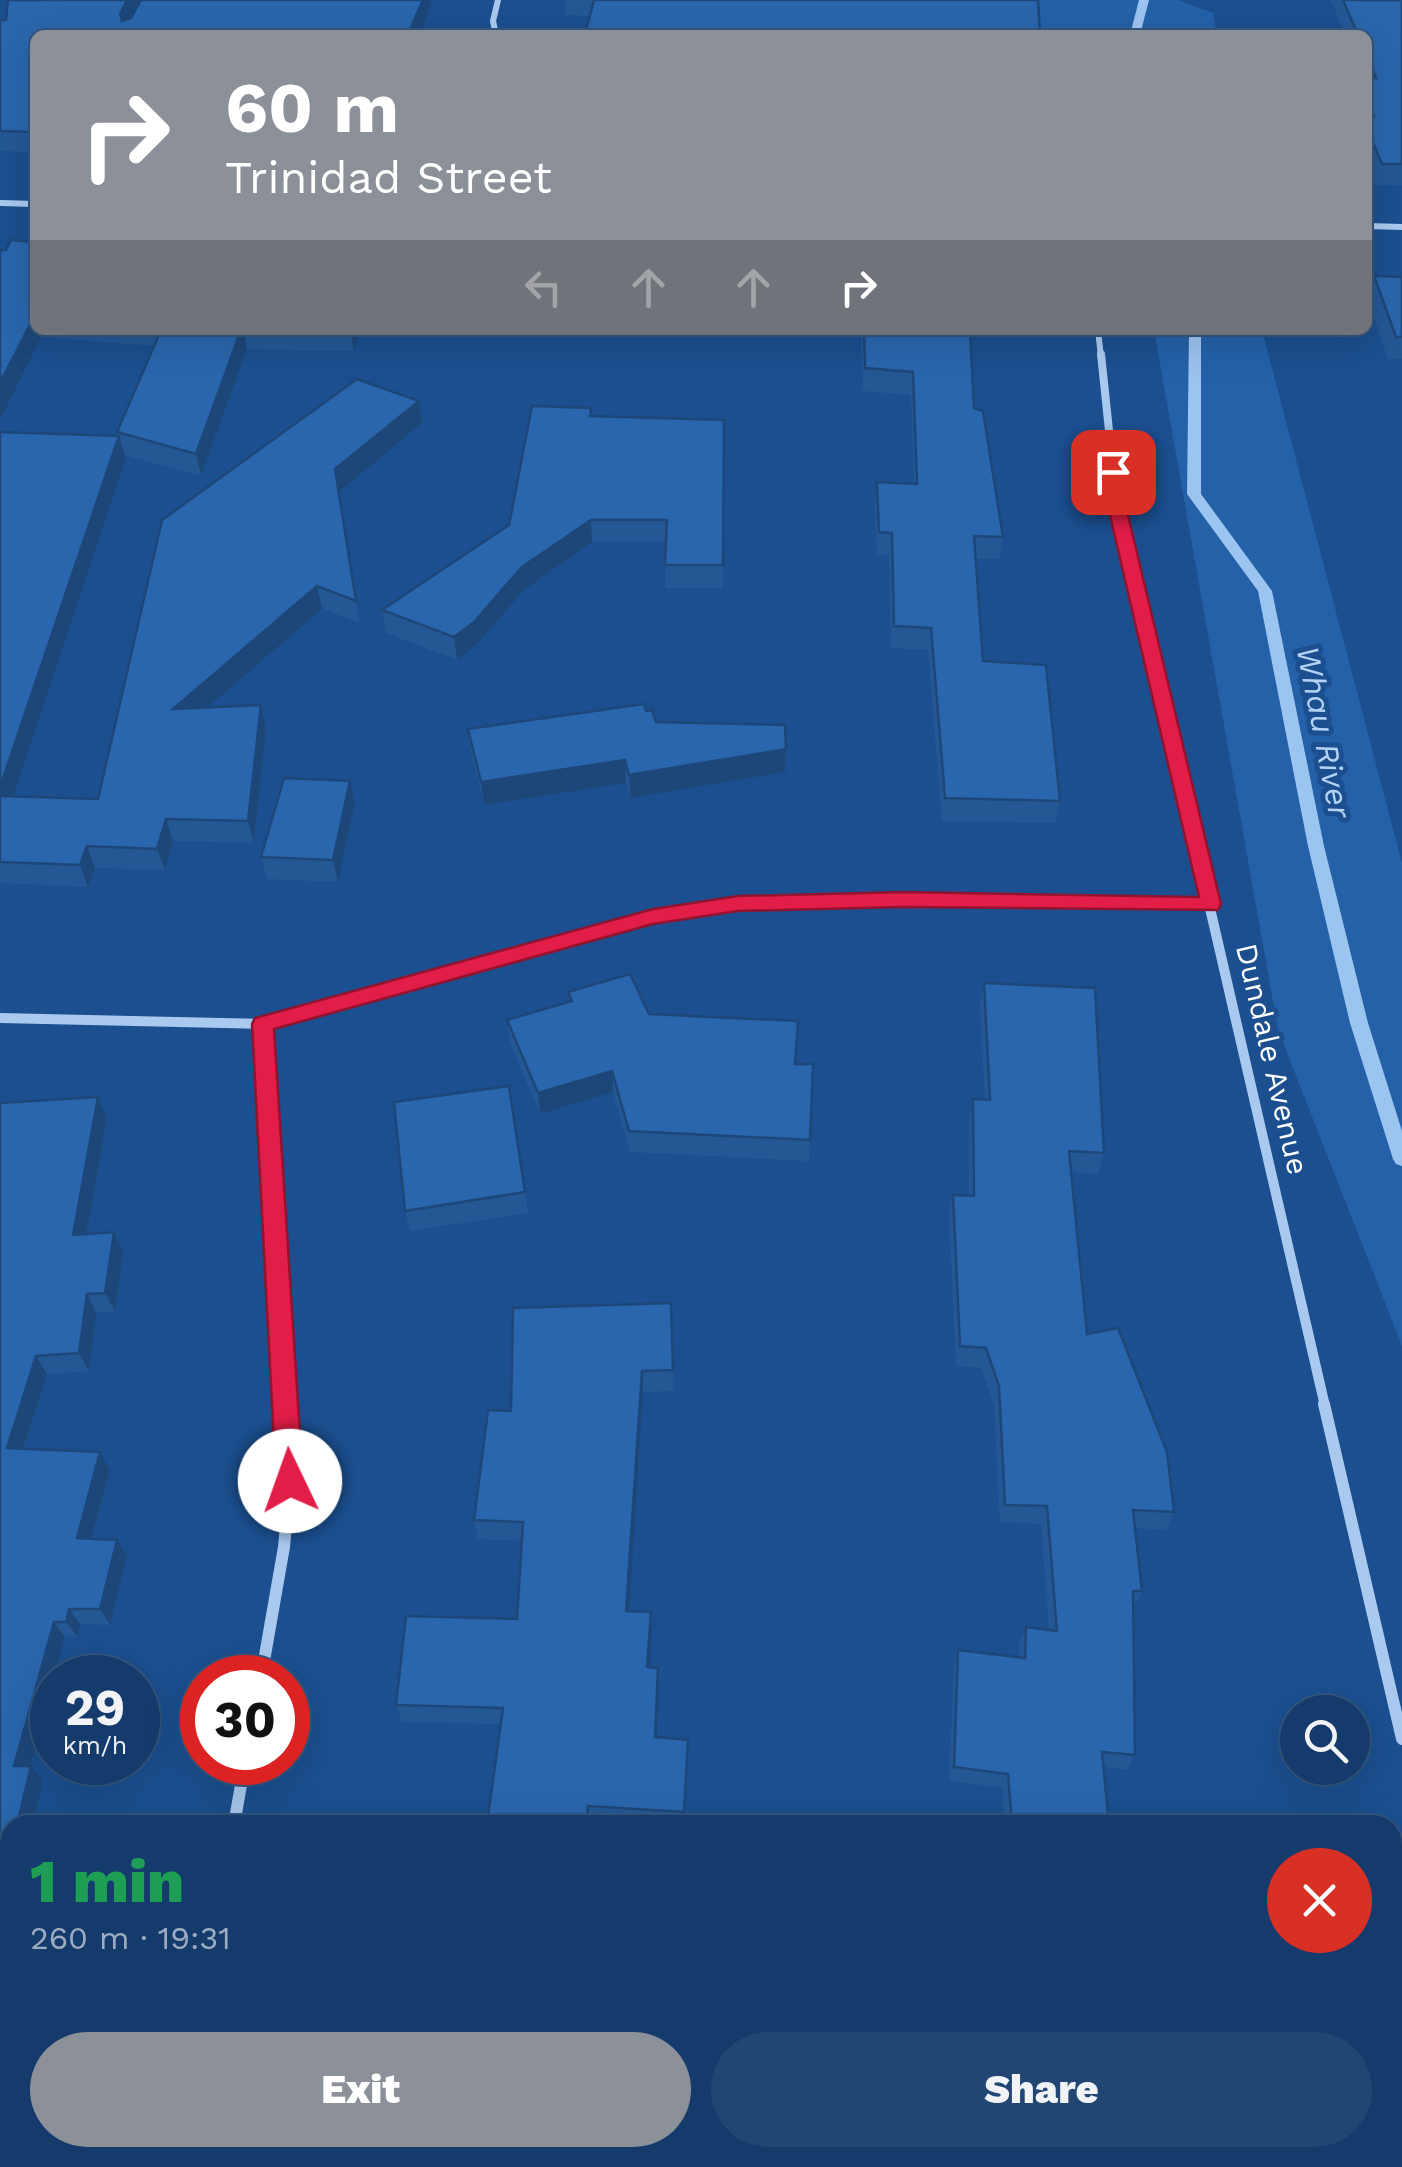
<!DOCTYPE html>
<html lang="en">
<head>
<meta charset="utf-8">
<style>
  body { margin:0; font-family:"Work Sans",sans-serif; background:#214673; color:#f1f3f6; height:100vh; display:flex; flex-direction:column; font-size:38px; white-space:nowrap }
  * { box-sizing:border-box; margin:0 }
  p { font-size:32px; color:#9dadc1 }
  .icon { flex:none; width:55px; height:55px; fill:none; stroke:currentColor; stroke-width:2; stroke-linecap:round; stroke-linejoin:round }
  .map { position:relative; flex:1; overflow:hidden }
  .side { position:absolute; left:0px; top:1815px; width:1402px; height:352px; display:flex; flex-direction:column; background:#143b6b; border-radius:30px 30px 0 0; box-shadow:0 10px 40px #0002,0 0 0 2px #33557e }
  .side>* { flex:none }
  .banner { position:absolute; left:30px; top:30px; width:1342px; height:305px; border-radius:15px; box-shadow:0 10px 40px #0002,0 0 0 2px #33557e; background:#8c9099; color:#fff; overflow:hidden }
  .tools { position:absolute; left:1280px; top:1695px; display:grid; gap:20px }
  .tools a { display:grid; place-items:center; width:90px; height:90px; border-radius:50%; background:#143b6b; box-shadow:0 10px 40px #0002,0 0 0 2px #33557e; font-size:50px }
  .speed { position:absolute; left:30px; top:1655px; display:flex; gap:20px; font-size:50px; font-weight:700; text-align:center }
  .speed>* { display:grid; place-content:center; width:130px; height:130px; border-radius:50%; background:#143b6b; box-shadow:0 10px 40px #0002,0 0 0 2px #33557e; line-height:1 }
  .speed small { font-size:25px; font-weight:400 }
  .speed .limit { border:15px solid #d22; background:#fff; color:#111 }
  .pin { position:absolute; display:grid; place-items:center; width:85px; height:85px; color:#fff; margin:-42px; border-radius:20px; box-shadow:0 5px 15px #0006 }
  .me { position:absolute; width:110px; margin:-55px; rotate:357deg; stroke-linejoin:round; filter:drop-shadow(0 0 8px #0008) }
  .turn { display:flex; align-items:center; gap:35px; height:210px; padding:0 30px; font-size:45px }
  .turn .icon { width:130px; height:130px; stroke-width:2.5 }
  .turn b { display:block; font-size:70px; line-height:85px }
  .lanes { display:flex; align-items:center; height:95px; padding:0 30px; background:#0003; justify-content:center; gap:50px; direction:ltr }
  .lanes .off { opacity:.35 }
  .round { display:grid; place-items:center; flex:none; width:105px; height:105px; border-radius:52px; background:#214673 }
  .head { display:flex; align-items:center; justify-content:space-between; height:170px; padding:0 30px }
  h1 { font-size:60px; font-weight:800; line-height:75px; color:#1e9e55 }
  .action { display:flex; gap:20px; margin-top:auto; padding:20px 30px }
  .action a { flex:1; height:115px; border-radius:60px; background:#8c9099; color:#fff; font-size:40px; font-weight:800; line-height:115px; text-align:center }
  .action a+a { background:#214673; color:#f1f3f6 }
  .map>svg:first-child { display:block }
  .green { fill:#2461a8 }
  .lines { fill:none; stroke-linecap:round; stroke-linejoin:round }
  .stream { fill:#9cc4f0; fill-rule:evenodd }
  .minor-far3 { stroke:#a9c9ee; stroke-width:6 }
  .minor-far2 { stroke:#a9c9ee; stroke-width:8 }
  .minor-far1 { stroke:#a9c9ee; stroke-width:10 }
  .minor { stroke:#a9c9ee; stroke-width:12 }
  .tertiary { fill:#a9c9ee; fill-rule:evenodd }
  .wall { fill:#245895 }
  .shaded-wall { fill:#1d4779 }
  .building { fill:#2a66ad; stroke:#1d4779; stroke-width:2.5 }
  .route { fill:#e11d48; stroke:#92132f; stroke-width:2.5 }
  .labels { text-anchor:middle; stroke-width:10; stroke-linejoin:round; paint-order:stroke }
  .street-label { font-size:30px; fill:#fff; stroke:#1b4f8f }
  .water-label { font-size:32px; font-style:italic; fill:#b5d3f5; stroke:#1b4f8f }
</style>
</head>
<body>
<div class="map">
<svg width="1402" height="2167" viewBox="0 0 1402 2167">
  <rect width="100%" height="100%" fill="#1b4f8f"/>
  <g class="green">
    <path d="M999,0H1178L1213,13L1217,35H1033Z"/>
    <path d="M1154,330H1262L1402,863V1346L1278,1030Z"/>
  </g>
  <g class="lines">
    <g class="stream">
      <path d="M1139,0H1149L1140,35H1130Z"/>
      <path d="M1189,330H1201V494L1272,591L1324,846L1368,1023L1402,1131V1166L1396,1164L1393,1159L1350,1023L1308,846L1258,591L1187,494Z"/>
    </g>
    <g class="minor-far3">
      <path d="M496,35L493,21L498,0"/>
      <path d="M1098,330L1101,357"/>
    </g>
    <path class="minor-far2" d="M1101,354L1117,507L1188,815"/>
    <g class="minor-far1">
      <path d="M1188,813L1325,1406"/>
      <path d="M0,1018L263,1024L653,917L738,903L903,899L1211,905"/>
      <path d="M263,1024L286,1406"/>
    </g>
    <g class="minor">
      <path d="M1324,1404L1402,1739"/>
      <path d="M261,1678L284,1547L290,1481L285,1404"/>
      <path d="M234,1825L245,1762"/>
      <path d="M0,2162L20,2158"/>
    </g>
    <g class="tertiary">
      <path d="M0,200L35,201V207L0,206Z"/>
      <path d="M1368,223L1402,224V230L1368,229Z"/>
    </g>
  </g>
  <g class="wall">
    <path d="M433,0L419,35H35V152L0,151V20Z"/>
    <path d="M565,0H1038L590,16L566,15Z"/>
    <path d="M1331,0H1402V185H1376L1368,164V35H1345Z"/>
    <path d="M11,240L35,242V330H360L354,351L247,349L201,476L125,455L126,458L13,796L98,799L162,520L357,379L419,401L422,423L339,492L360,623L322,609L207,708L261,705L266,728L254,843L173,841L165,870L95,868L88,887L0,883V432L118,436L117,432L155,346L41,337L0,420V250H6Z"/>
    <path d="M1374,276L1402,277V359H1388L1368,299Z"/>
    <path d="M861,330H970L974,408L1003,537L999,559H976L983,661L1060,801L1055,823L942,821L928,650L891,648L889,555H877L875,505L877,482L914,484L911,395L863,391Z"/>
    <path d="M592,416L724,420L723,588H665L666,542H592L524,590L477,644L457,660L386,633L382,610L509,525Z"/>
    <path d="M646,711L656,722L786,749L785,772L630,798L626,783L484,805L471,752L468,729Z"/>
    <path d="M355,803L338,882L267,879L261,857Z"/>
    <path d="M984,983L1104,1153L1098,1174L1071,1172L1087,1334L1174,1512L1166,1530L1135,1528L1142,1591L1133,1608L1135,1755L1127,1770L1104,1767L1110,1825H1004L1002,1788L949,1781L954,1666L958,1650L1019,1658V1643L1026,1627L1049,1630L1041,1524L1000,1522L994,1405L981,1368L956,1366L949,1215L953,1195H969V1120L973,1099L985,1100L980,1005Z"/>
    <path d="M568,992L649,1014L795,1064L810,1140L809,1161L630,1152L613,1092L540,1114L510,1042L507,1020L569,1002Z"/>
    <path d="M509,1086L528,1213L410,1231L405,1211Z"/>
    <path d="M0,1103L107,1118L87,1234L123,1252L115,1312H96L89,1371L47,1374L24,1449L100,1452L110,1470L92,1539L127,1556L110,1625L80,1624L78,1637H65L54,1678H52V1684L31,1766L43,1780L10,1825V1886H0Z"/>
    <path d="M671,1303L674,1391L643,1392L629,1612L652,1630L650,1667L659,1685L657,1737L688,1740L685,1825H654L590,1821V1825H434L487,1824L500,1724L402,1722L396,1705L517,1619L522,1541L478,1539L474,1520L511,1411Z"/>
    <path d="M1084,2158H1217L1218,2167H1084Z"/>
  </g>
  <g class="shaded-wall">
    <path d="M127,0H141L124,33L120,14Z"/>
    <path d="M423,0H433L419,35H408Z"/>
    <path d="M34,315L35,330H38L41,337L0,420V383Z"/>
    <path d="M241,330H243L247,349L201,476L196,454Z"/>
    <path d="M350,330H360L354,351Z"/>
    <path d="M419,401L422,423L339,492L360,623L335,469Z"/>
    <path d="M119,436L126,458L6,818L0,803V787Z"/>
    <path d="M591,520L592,542L524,590L477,644L457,660L454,637L522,567Z"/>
    <path d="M317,586L322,609L180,731L173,709Z"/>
    <path d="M261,705L266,728L254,843L248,821Z"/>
    <path d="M786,749L785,772L630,798L629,775Z"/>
    <path d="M625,760L626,783L484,805L481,782Z"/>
    <path d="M350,781L355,803L338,882L333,860Z"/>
    <path d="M166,819L173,841L165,870L157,849Z"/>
    <path d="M87,846L95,868L88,887L80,865Z"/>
    <path d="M612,1071L613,1092L540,1114L538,1093Z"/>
    <path d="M98,1097L107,1118L83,1254L73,1235Z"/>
    <path d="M114,1232L123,1252L115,1312L105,1293Z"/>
    <path d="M87,1294L96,1312L89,1371L79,1353Z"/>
    <path d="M36,1356L47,1374L18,1466L7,1448Z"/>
    <path d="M642,1371L643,1392L628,1630L626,1611Z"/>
    <path d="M100,1452L110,1470L87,1555L77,1538Z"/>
    <path d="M117,1540L127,1556L110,1625L100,1609Z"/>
    <path d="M69,1609L80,1624L78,1637L66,1622Z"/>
    <path d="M651,1612L652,1630L649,1684L647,1667Z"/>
    <path d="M54,1622L65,1637L54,1678H52V1684L27,1780L14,1766Z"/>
    <path d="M658,1668L659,1685L656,1753L655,1737Z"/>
    <path d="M31,1766L43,1780L33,1825H17Z"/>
    <path d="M588,1806L590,1821V1825H586Z"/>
    <path d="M10,1856V1878L6,1874Z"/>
  </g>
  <g class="building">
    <path d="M8,0H127L120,14L122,21L131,18L141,0H423L408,34L422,35H35V132L0,131V20H6Z"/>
    <path d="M594,0H1038L1040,35H585Z"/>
    <path d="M1343,0H1402V164H1382L1368,131V117H1374L1368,101V77L1376,78L1368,58V35H1358Z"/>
    <path d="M11,240L35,242V315L0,383V250H6Z"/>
    <path d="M1374,276L1402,277V337H1396Z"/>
    <path d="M161,330H241L196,454L117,432Z"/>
    <path d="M864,330H970L974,408L983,411L1003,537L974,536L983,661L1046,665L1060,801L945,798L931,628L894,626L892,533L879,532L877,482L917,484L913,372L865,368Z"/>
    <path d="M357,379L419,401L335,469L356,601L317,586L173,709L261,705L248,821L166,819L157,849L87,846L80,865L0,862V796L98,799L162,520Z"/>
    <path d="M532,406L591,408L590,416L724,420L723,565H665L667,520H591L522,567L474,622L454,637L382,610L509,525Z"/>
    <path d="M0,432L119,436L0,787Z"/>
    <path d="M644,704L646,711L652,710L656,722L785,725L786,749L629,775L625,760L481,782L468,729Z"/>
    <path d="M284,778L350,781L333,860L261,857Z"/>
    <path d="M630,974L649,1014L798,1021L795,1064H813L810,1140L629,1131L612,1071L538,1093L507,1020L572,1001L568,992Z"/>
    <path d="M984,983L1095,988L1104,1153L1069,1151L1087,1334L1118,1328L1167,1452L1174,1512L1133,1510L1142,1591H1133L1135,1755L1102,1752L1109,1825H1012L1008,1774L954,1767L958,1650L1025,1658L1026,1627L1057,1631L1047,1506L1005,1505L999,1386L986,1348L960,1346L953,1195L974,1196L973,1099L990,1100Z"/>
    <path d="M509,1086L525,1192L405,1211L394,1102Z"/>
    <path d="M98,1097L73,1235L114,1232L105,1293L87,1294L79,1353L36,1356L7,1448L100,1452L77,1538L117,1540L100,1609H69L66,1622H54L14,1766H31L17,1825H10V1856L6,1874H0V1103Z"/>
    <path d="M671,1303L673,1370L642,1371L626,1611L651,1612L647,1667L658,1668L655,1737L688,1740L684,1812L588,1806L586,1825H434V1821L487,1824L503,1708L396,1705L406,1616L517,1619L523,1522L474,1520L488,1410L511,1411L513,1308Z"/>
    <path d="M495,2158H705V2167H494Z"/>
    <path d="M1093,2158H1217L1218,2167H1093Z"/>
  </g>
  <path class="route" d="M1113,467L1122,472L1126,507L1221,904L1218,910L903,907L738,911L653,924L274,1029L303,1481L299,1489L290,1493L280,1489L276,1481L252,1024L255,1018L653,909L738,896L903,892L1199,897L1108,507L1105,472Z"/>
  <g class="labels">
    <g class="street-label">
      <text transform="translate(1272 1059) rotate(77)" y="10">Dundale Avenue</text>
    </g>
    <g class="water-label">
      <text transform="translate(1324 732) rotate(79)" y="11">Whau River</text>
    </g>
  </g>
</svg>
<div class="tools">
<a><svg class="icon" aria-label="search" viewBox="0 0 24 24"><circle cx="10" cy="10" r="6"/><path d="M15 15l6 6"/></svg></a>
</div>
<div class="speed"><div>29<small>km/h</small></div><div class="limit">30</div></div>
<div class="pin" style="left:1113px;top:472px;background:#d93025"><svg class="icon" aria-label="arrive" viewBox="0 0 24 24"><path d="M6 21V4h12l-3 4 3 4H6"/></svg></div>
<svg class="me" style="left:290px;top:1481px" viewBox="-20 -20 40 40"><circle r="19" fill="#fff"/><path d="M0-13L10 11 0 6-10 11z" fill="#e11d48"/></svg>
<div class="banner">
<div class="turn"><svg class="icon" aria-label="right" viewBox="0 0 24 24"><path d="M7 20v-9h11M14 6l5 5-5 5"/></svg><div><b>60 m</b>Trinidad Street</div></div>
<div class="lanes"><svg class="icon off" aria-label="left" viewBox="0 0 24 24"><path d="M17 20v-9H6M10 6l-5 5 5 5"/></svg><svg class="icon off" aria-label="ahead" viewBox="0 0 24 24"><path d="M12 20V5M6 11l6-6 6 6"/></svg><svg class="icon off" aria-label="ahead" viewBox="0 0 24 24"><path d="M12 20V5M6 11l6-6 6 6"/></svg><svg class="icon" aria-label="right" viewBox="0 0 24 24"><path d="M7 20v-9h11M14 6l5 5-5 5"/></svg></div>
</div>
<section class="side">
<div class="head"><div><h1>1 min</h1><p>260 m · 19:31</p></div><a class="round" style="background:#d93025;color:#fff"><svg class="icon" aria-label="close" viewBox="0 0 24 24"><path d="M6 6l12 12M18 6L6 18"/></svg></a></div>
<div class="action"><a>Exit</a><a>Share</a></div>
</section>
</div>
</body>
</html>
